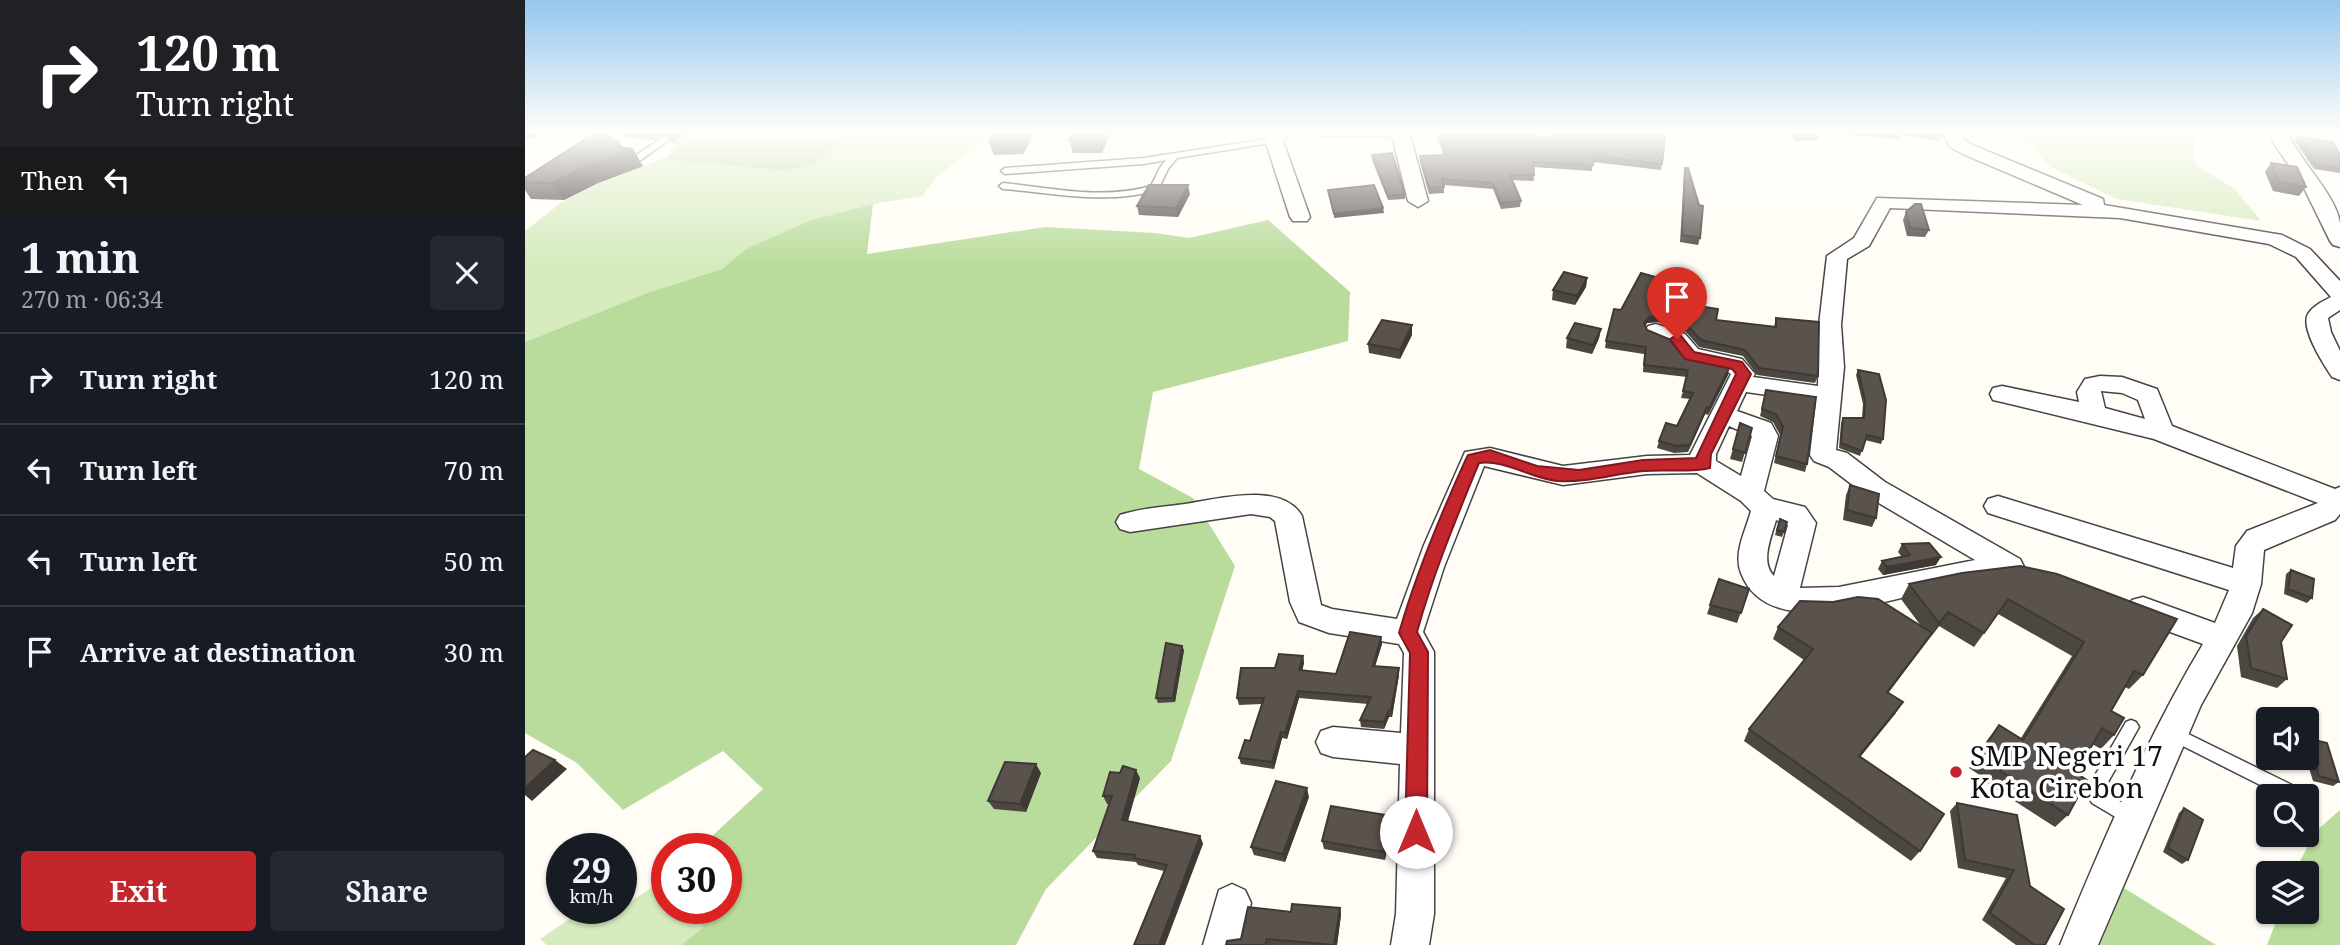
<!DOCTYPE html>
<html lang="en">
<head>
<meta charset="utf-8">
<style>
  body { margin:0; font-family:"Noto Serif",serif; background:#242831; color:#f1f3f6; height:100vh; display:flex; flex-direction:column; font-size:26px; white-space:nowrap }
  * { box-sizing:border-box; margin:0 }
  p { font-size:23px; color:#9ea1a6 }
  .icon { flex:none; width:38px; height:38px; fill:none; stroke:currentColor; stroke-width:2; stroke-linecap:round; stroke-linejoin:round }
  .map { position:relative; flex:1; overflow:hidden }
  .drawer { display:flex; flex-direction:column; background:#171b24; width:525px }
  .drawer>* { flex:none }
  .hud { background:#202124; color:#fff; overflow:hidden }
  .tools { position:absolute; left:1731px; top:707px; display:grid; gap:14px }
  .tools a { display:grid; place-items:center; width:63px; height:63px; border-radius:7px; background:#171b24; box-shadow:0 2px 5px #0004; font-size:35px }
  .speed { position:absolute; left:21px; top:833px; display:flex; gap:14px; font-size:35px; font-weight:700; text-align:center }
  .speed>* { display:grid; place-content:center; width:91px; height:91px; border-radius:50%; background:#171b24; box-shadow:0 2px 5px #0004; line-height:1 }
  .speed small { font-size:18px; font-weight:400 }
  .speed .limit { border:10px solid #d22; background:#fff; color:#111 }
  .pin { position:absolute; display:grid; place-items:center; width:60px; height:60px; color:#fff; margin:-72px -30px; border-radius:50% 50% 50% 0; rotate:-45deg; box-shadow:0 0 7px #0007 }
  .pin .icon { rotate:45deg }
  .me { position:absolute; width:77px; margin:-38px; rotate:0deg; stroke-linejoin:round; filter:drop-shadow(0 0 5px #0008) }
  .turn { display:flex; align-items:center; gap:24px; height:147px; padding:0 21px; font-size:32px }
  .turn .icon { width:91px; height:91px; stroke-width:2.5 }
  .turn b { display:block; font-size:49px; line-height:60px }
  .then { display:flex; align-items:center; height:66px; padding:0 21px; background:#0003; gap:14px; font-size:26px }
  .round { display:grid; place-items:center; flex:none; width:74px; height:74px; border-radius:7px; background:#242831 }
  .head { display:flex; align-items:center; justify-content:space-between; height:119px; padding:0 21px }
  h1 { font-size:42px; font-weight:700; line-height:52px }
  .primary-button { display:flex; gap:14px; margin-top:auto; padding:14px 21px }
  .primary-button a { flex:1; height:80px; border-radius:7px; background:#c4262e; color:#fff; font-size:28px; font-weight:700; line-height:80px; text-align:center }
  .primary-button a+a { background:#242831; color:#f1f3f6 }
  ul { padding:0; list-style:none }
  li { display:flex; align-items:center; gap:21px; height:91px; padding:0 21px; border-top:2px solid #363941 }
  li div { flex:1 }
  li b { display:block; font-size:26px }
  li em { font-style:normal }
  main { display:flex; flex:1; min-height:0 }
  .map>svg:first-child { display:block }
  .green { fill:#d5ebbd }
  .forest { fill:#b9dc9c }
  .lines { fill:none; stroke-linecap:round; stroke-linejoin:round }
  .lane-casing { stroke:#444; stroke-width:3 }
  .street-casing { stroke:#444; stroke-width:3 }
  .lane { fill:#fff; fill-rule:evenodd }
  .street { fill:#fff; fill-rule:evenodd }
  .wall { fill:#4d4742 }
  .shaded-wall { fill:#3f3936 }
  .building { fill:#5a524d; stroke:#3f3936; stroke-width:2 }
  .route { fill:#c4262e; stroke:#7f191e; stroke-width:2 }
  .poi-dot { fill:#c4262e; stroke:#fff; stroke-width:2.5 }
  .labels { text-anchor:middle; stroke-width:7; stroke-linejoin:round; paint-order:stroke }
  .near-poi-label { font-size:28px; fill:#111; stroke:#fff; text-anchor:start }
</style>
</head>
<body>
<main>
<section class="drawer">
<div class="hud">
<div class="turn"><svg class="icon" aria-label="right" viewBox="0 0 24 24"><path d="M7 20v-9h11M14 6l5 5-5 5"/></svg><div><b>120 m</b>Turn right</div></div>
<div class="then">Then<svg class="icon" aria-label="left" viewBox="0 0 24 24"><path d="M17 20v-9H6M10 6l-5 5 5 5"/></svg></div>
</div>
<div class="head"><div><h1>1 min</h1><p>270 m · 06:34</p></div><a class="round"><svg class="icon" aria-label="close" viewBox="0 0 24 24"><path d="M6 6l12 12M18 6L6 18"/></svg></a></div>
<ul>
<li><svg class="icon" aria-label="right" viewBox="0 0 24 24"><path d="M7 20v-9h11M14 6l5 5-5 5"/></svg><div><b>Turn right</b></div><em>120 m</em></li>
<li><svg class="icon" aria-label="left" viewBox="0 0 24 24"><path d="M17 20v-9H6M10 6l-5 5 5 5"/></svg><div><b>Turn left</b></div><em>70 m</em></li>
<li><svg class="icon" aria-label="left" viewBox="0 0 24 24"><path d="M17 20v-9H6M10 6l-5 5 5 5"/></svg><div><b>Turn left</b></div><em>50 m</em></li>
<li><svg class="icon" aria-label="arrive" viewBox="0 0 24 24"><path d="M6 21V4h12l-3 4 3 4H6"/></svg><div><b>Arrive at destination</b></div><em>30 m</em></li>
</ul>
<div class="primary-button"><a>Exit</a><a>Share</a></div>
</section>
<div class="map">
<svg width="1815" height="945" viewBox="0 0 1815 945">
  <rect width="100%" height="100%" fill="#fffdf5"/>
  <g class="green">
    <path d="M330,131H476L413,175L397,196L348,204L221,249L197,269L122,293L0,342V231L37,202L74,183L136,159L261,171Z"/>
    <path d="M1492,131H1680L1670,135L1668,155L1670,165L1710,189L1736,221L1592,199L1526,167Z"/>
    <path d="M137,881L142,886V908H162L180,927L156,945H22L15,939L61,908H96V903L106,901Z"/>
  </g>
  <g class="forest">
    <path d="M170,131H330L288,165L261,171L136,159L144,156L152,139Z"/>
    <path d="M348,204L342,254L520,227L630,233L664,238L743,220L825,292L823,341L628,392L614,469L668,498L710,566L646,761L521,889L491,945H156L179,927L162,908H201V849H173L238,789L198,751L98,810L52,763L0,733V342L122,293L197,269L221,249L284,221Z"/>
    <path d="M1815,810V945H1742L1755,912H1782V873H1769L1790,832Z"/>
    <path d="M1599,888L1691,945H1575Z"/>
  </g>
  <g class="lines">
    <defs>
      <g id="lane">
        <path d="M147,131H157L113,162H107V158Z"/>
        <path d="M749,138H752V142L652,158L643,169L633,190C581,205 531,193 478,189L474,186L478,183C527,188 578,200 626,186L635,168L641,160L619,164L480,174L476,171L480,168L619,158Z"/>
        <path d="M1606,720L1611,722L1614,727L1578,791L1610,811L1612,817L1610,823L1604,825L1567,803L1561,791L1601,722Z"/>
        <path d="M1649,727L1775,789L1776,796H1757L1644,739L1641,734L1644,729Z"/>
      </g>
      <g id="street">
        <path d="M748,131H767L758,141L785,217L782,221H768L765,217L740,140Z"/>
        <path d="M784,131H884L903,201L893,207L883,201L867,136H793Z"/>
        <path d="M1011,131H1029L1031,136L1022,141L1016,140Z"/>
        <path d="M1417,131H1435L1439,140L1450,146L1578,199L1579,205L1757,235L1785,249L1815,281V310L1803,318L1806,332L1815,351V380L1807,377C1799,365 1775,328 1783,314C1788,306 1798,301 1806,297L1771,257L1744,244L1595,218L1365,208L1344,246L1322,259L1316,325L1319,367L1311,450L1322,453L1360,482L1495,559L1499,567L1495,575C1468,584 1435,585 1406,591C1356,601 1242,642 1216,573C1208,553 1221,530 1226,511L1216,501L1172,473L1122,474L1038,485L959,466L919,567L898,632L909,652V914L904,945H866L871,914L875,764L808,757L796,753L791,742L796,731L808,727L876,733L879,653L874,644L804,633L774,622L765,602L750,521L745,517L726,514L605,532L595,529L591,522L595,515C616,508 638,507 660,504C692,499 757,481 777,516L796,605L807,609L872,619L899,545L940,452L965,448L1038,466L1122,456L1165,455L1206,374L1194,367L1157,360L1144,344L1123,336L1120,331L1123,326L1131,324L1160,334L1173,349L1217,359L1230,374L1228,377L1293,386L1294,325L1302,256L1329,238L1352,198L1558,205L1438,154L1425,147ZM1221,392L1291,402L1285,455L1289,461L1304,467L1342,496L1450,560L1314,587L1275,588L1291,523L1280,507L1248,499L1239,491L1253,436L1246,423L1212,411ZM1204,426L1227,436L1216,476L1191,461V454ZM1251,520L1263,525L1249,576C1235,562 1246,538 1251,520Z"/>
        <path d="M1744,131H1762C1773,160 1812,195 1815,224C1815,232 1815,240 1815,247L1808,245L1805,241L1779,188L1748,142Z"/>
        <path d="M1575,376L1597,377L1632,389L1647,426L1810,489L1815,487V514L1810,520L1739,550L1736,584L1727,613L1676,705L1573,945H1535C1577,843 1621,739 1678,644L1607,618L1603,609L1607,600L1618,597L1690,623L1704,590L1463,513L1459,506L1463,499L1473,496L1708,568L1711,546L1722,531L1793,503L1629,439L1477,402L1468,400L1465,394L1468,388L1477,386L1554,402L1552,392L1560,379ZM1576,391L1597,393L1613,400L1620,419L1580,408Z"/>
        <path d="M707,884L720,890L726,903L716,945H678L694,890Z"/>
      </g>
    </defs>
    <use href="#lane" class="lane-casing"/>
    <use href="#street" class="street-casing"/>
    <use href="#lane" class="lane"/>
    <use href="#street" class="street"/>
  </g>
  <g class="wall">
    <path d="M0,131H21L10,138H0Z"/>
    <path d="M97,131H169L151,139L150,143L146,142L140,133L129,140L100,137Z"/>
    <path d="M470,131H510L498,154L469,155L464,142Z"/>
    <path d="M548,131H586L577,153H548L544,140Z"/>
    <path d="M910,131H1013L1014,136L1022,138L1032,133V131H1139L1140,138L1136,170L1068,162L1067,171L1008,167L1009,181L987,180L996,201L995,207L976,209L968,189L919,185V193L904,194L895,162V156H919Z"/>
    <path d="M1263,131H1417V136L1415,141L1376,135L1375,139L1292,133L1294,135L1293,140L1271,141Z"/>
    <path d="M1772,136L1815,155V173L1789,169L1769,140Z"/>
    <path d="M97,148L118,166L73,183L39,200L6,199L0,190V178Z"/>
    <path d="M847,155L880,194V199L863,200L847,160Z"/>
    <path d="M1746,163L1781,187L1774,196L1748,191L1740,172Z"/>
    <path d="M1160,168L1175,238L1173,245L1155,242L1159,175Z"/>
    <path d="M665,194L653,217L614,215L612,206Z"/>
    <path d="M1381,212L1404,230L1400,237L1382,236L1378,220Z"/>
    <path d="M1062,278L1061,287L1050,305L1027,300L1028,290Z"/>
    <path d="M1141,280L1140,286L1135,294L1167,305L1191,320L1249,327L1251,318L1293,376L1290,383L1232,375L1218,356L1174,347L1161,332L1132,322L1122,323L1120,326L1122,330L1157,355L1203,375L1183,415L1180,414L1163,452L1149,453L1132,448L1134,441L1152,426L1165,399L1156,398L1162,377L1118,372L1119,354L1080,348L1081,341L1096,310Z"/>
    <path d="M887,325V335L875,359L844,353L843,344Z"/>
    <path d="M1076,329L1074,338L1067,354L1041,348L1042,338Z"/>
    <path d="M1333,370L1358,439L1356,444L1340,440L1335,456L1314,448L1316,423L1318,418H1337L1338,404L1331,375Z"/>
    <path d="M1241,390L1282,464L1280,472L1249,463L1255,435L1248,422L1235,416Z"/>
    <path d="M1215,423L1227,428L1217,462L1205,459Z"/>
    <path d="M1325,485L1351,518L1347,527L1318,520L1321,495Z"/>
    <path d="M1253,524L1259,532L1257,537L1250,535Z"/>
    <path d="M1377,544L1411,565L1358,575L1353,569L1357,561L1377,557L1373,552Z"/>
    <path d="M1766,570L1787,598L1782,603L1759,594L1761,574Z"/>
    <path d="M1437,573L1618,675L1604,689L1600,687L1586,711L1589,735L1576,749L1567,744L1551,773L1543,815L1530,827L1454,778L1456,776L1444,768L1463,739L1474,725L1496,738L1547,656L1473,614L1449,647L1414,626L1363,693L1378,702L1370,714L1335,757L1395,851L1386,861L1219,741L1224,729L1279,660L1248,639L1253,627L1308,602L1396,626L1376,599L1384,584Z"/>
    <path d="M1194,579L1224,589L1212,623L1182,614Z"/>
    <path d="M1738,609L1756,642L1762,679L1752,688L1716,677L1712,646L1728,618Z"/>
    <path d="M856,637L857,644L850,666L874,675L867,717H864L859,729L836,727L835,720L843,704L774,698L762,739L757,738L749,769L716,764L714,758L725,741L737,704L714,705L712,698L750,668L778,656L779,663L777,670L811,674Z"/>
    <path d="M659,650L650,702L633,703L631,698Z"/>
    <path d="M1782,738L1814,782L1808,786L1788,781L1781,758Z"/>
    <path d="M516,773L501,812L469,809L463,801Z"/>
    <path d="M595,773L615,778L603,821L675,836L678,844L639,871L613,865L611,862L572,858L568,851L584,804H582L578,796Z"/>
    <path d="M784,797L760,862L729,855L726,847Z"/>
    <path d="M1432,803L1505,886L1520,945H1491L1457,920L1481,878L1433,868L1425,811Z"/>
    <path d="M1659,808L1663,860L1657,864L1638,852L1654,813Z"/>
    <path d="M867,825L860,860L799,849L797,841Z"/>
    <path d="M815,908L816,915L812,945H701L716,939L766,912Z"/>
  </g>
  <g class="shaded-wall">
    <path d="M5,131H21L10,138Z"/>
    <path d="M123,131H139L140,133L129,140Z"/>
    <path d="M143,131H169L151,139L150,143Z"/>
    <path d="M499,131H510L498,154L494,141Z"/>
    <path d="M577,131H586L577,153L574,140Z"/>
    <path d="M94,142L100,152L108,149L118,166L73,183L39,200L27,183L94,147Z"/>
    <path d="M663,185L665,194L653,217L651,208Z"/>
    <path d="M858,208L859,213L809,218V214Z"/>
    <path d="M1062,278L1061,287L1050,305L1052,296Z"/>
    <path d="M1141,280L1140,286L1131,301L1133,294Z"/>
    <path d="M1133,315L1132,322L1122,323L1118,330L1119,323L1124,317Z"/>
    <path d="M887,325V335L875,359V350Z"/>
    <path d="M1076,329L1074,338L1067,354L1068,345Z"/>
    <path d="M1204,368L1203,375L1183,415L1184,408Z"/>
    <path d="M1182,407L1180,414L1163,452L1165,445Z"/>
    <path d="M1416,557L1411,565L1358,575L1362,567Z"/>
    <path d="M1423,612L1414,626L1405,638L1414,623Z"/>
    <path d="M1407,633L1399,645L1355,704L1362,692Z"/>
    <path d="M856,637L857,644L848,673V666Z"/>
    <path d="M657,646L659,650L650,702L648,698Z"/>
    <path d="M778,656L779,663L776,677L774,670Z"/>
    <path d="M874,668V675L867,717L866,710Z"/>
    <path d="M773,691L774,698L762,739L760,733Z"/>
    <path d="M1378,702L1370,714L1327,767L1334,756Z"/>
    <path d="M864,710V717L859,729V722Z"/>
    <path d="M756,732L757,738L749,769L747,762Z"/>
    <path d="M30,760L42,769L7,801L0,795V788Z"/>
    <path d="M511,764L516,773L501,812L495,804Z"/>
    <path d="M611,770L615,778L601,827L597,820Z"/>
    <path d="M782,788L784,797L760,862L758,854Z"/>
    <path d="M867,816V825L860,860L859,852Z"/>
    <path d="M675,836L678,844L640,945H634Z"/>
    <path d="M815,908L816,915L812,945H809Z"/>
  </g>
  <g class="building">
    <path d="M73,131L94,142V147L108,149L62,166L27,183L0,182V178Z"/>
    <path d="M470,131H499L494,141L464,142Z"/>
    <path d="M548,131H577L574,140H544Z"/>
    <path d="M912,131H1013L1014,136L1022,138L1033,133V131H1139L1140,138L1137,164L1069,156L1068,165L1008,162L1009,175H985L996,201L976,203L968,183L917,179L919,187L904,188L895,156L921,155Z"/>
    <path d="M1268,131H1291L1294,135L1272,136Z"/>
    <path d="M1339,131H1377L1376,134Z"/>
    <path d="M1385,131H1417V136Z"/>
    <path d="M1772,136L1808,142L1815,155V168L1792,165Z"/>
    <path d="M867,153L880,194L863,196L847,155Z"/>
    <path d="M1746,163L1772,167L1781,187L1754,182Z"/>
    <path d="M1160,168H1163L1174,205L1178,206L1175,238L1157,235Z"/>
    <path d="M624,185H663L651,208L612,206Z"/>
    <path d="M849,185L858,208L809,214L803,190Z"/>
    <path d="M1390,204H1396L1404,230L1385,228L1381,212Z"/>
    <path d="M1039,272L1062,278L1052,296L1028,290Z"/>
    <path d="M1116,273L1141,280L1133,294L1168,301L1167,305L1193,309L1191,320L1251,327V318L1294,322L1293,376L1234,368L1220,350L1176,340L1162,325L1133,315L1124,317L1119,323L1122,330L1144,339L1157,355L1195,363L1204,368L1184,408L1182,407L1165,445L1151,446L1134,441L1141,423L1152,426L1168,393L1158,391L1163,370L1119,365L1121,347L1081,341L1089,309L1096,310Z"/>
    <path d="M857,320L887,325L875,350L843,344Z"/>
    <path d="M1050,323L1076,329L1068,345L1042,338Z"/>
    <path d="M1333,370L1354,374L1361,400L1358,439L1342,435L1337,451L1316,443L1318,418H1339L1340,400Z"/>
    <path d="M1241,390L1291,397L1282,464L1251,456L1258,427L1251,414L1237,409Z"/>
    <path d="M1215,423L1227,428L1220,453L1208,449Z"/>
    <path d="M1325,485L1354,494L1351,518L1322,510Z"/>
    <path d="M1255,519L1262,522L1259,532L1252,530Z"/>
    <path d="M1404,543L1416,557L1362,567L1357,561L1385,555L1377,544Z"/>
    <path d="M1495,566L1532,574L1652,619L1618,675L1609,671L1586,711L1599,718L1589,735L1577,728L1551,773L1562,780L1543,815L1465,764L1467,762L1455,754L1474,725L1498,740L1559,642L1483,599L1459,633L1423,612L1414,623L1384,584L1437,573Z"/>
    <path d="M1766,570L1789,579L1787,598L1763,589Z"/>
    <path d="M1194,579L1224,589L1216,613L1185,605Z"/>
    <path d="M1333,597L1353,599L1407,633L1362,692L1378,702L1334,756L1419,814L1395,851L1224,729L1288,649L1253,627L1275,601L1308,602Z"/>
    <path d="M1738,609L1767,625L1756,642L1762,679L1726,668L1721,636Z"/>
    <path d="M825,632L856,637L848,666L874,668L866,710H864L859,722L835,720L846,697L773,691L760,733L756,732L747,762L714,758L720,740L725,741L739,698H712L716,668H750L754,654L778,656L774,670L811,674Z"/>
    <path d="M641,643L657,646L648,698H631Z"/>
    <path d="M1782,738L1802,743L1814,782L1794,776Z"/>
    <path d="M8,750L30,760L0,788V757Z"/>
    <path d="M480,762L511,764L495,804L463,801Z"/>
    <path d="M598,766L611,770L597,820L675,836L634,945H609L642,865L609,858L610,855L568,851L587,796H578L585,772L595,773Z"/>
    <path d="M751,781L782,788L758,854L726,847Z"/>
    <path d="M1432,803L1492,815L1505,886L1539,909L1520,945H1510L1465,913L1489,870L1440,860Z"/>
    <path d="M806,806L867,816L859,852L797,841Z"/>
    <path d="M1659,808L1678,820L1663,860L1643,848Z"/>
    <path d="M767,904L815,908L809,945L742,939L740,945H701L702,941L716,939L723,907L766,912Z"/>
  </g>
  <linearGradient id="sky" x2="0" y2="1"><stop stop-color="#95c6ee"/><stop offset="0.5" stop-color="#fffefa"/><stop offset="1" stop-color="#fffefa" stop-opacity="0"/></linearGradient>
  <rect width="1815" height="264" fill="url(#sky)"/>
  <path class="route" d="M1152,335L1156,336L1169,352L1217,362L1226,374L1186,454L1185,468C1165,473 1140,469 1120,471C1091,473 1063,483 1033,481C1008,479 979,459 954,463C931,519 908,574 892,632L903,652L902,832L899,839L891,842L883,839L880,832L885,653L874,633C891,573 915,516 941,459L943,455L965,450L1012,466L1054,470L1118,460L1171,458L1211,374L1207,369L1160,359L1145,339Z"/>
  <circle class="poi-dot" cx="1431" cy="772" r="7"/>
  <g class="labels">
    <g class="near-poi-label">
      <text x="1445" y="766">SMP Negeri 17<tspan x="1445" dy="32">Kota Cirebon</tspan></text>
    </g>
  </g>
</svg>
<div class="tools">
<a><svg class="icon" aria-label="sound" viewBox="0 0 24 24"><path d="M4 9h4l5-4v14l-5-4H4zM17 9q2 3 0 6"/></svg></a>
<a><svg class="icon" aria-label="search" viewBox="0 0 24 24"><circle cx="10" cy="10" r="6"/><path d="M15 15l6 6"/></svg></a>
<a><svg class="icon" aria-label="layers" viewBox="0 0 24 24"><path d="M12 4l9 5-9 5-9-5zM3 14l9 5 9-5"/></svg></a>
</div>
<div class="speed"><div>29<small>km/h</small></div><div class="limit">30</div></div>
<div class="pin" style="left:1152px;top:339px;background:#d93025"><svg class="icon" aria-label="arrive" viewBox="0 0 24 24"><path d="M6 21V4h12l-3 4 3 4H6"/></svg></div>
<svg class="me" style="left:891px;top:832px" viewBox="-20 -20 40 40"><circle r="19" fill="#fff"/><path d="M0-13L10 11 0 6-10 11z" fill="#c4262e"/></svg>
</div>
</main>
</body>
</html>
